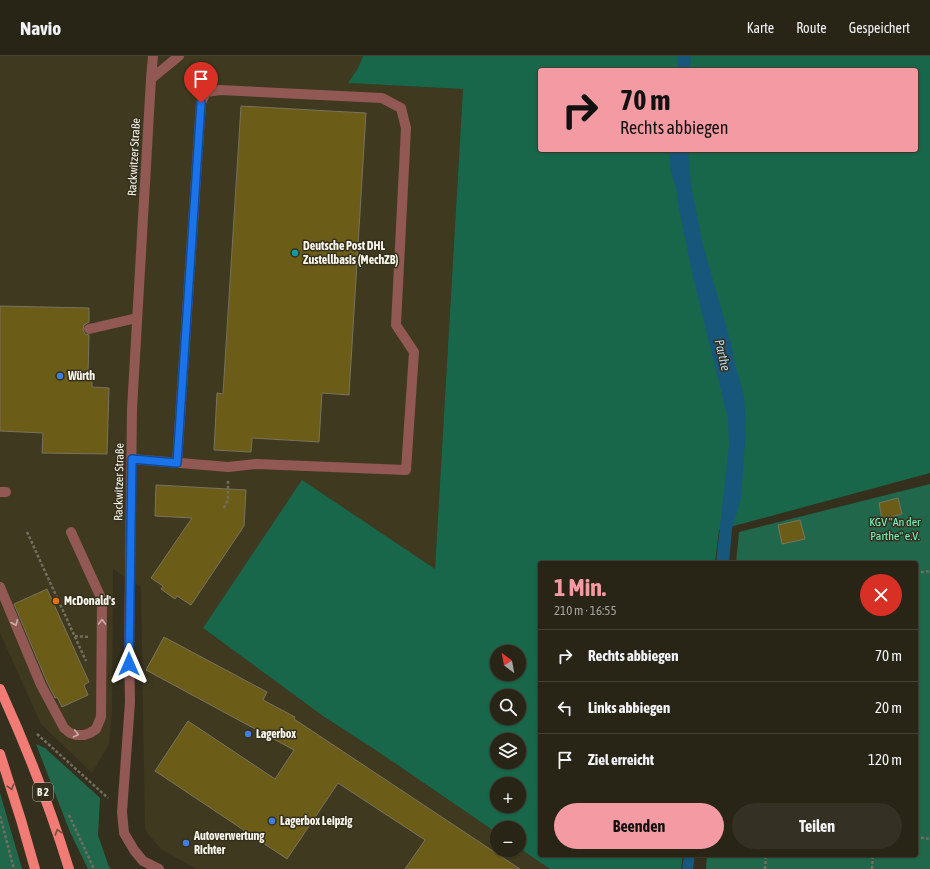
<!DOCTYPE html>
<html lang="de">
<head>
<meta charset="utf-8">
<style>
  body { margin:0; font-family:"Asap Condensed",sans-serif; background:#343023; color:#f1f3f6; height:100vh; display:flex; flex-direction:column; font-size:15px; white-space:nowrap }
  * { box-sizing:border-box; margin:0 }
  p { font-size:13px; color:#a5a4a1 }
  .icon { flex:none; width:22px; height:22px; fill:none; stroke:currentColor; stroke-width:2; stroke-linecap:round; stroke-linejoin:round }
  .map { position:relative; flex:1; overflow:hidden }
  .drawer { position:absolute; left:538px; top:505px; width:380px; height:296px; display:flex; flex-direction:column; background:#282416; border-radius:4px; box-shadow:0 1px 3px #0004,0 0 0 1px #444135 }
  .drawer>* { flex:none }
  .top-card { position:absolute; left:538px; top:12px; width:380px; height:84px; border-radius:4px; box-shadow:0 1px 3px #0004,0 0 0 1px #444135; background:#f49aa2; color:#111; overflow:hidden }
  .needle { width:26px; rotate:328deg }
  .buttons { position:absolute; left:490px; top:589px; display:grid; gap:8px }
  .buttons a { display:grid; place-items:center; width:36px; height:36px; border-radius:50%; background:#282416; box-shadow:0 1px 3px #0004,0 0 0 1px #444135; font-size:20px }
  .pin { position:absolute; display:grid; place-items:center; width:34px; height:34px; color:#fff; margin:-41px -17px; border-radius:50% 50% 50% 0; rotate:-45deg; box-shadow:0 0 4px #0007 }
  .pin .icon { rotate:45deg }
  .me { position:absolute; width:44px; margin:-22px; rotate:0deg; stroke-linejoin:round; filter:drop-shadow(0 0 3px #0008) }
  .turn { display:flex; align-items:center; gap:14px; height:84px; padding:0 16px; font-size:18px }
  .turn .icon { width:52px; height:52px; stroke-width:2.5 }
  .turn b { display:block; font-size:28px; line-height:34px }
  .round { display:grid; place-items:center; flex:none; width:42px; height:42px; border-radius:21px; background:#343023 }
  .headline { display:flex; align-items:center; justify-content:space-between; height:68px; padding:0 16px }
  h1 { font-size:24px; font-weight:700; line-height:30px; color:#f49aa2 }
  .action { display:flex; gap:8px; margin-top:auto; padding:8px 16px }
  .action a { flex:1; height:46px; border-radius:24px; background:#f49aa2; color:#111; font-size:16px; font-weight:700; line-height:46px; text-align:center }
  .action a+a { background:#343023; color:#f1f3f6 }
  ul { padding:0; list-style:none }
  li { display:flex; align-items:center; gap:12px; height:52px; padding:0 16px; border-top:1px solid #444135 }
  li div { flex:1 }
  li b { display:block; font-size:15px }
  li em { font-style:normal }
  header { display:flex; align-items:center; gap:24px; box-sizing:border-box; height:56px; padding:0 20px; background:#282416; border-bottom:1px solid #444135 }
  header strong { font-size:19px }
  nav { display:flex; gap:22px; margin-inline-start:auto; font-size:14px }
  .map>svg:first-child { display:block }
  .built { fill:#3f391f }
  .green { fill:#21674c }
  .forest { fill:#19674b; fill-rule:evenodd }
  .water { fill:#17577c }
  .building { fill:#6b5c18; stroke:#78735f }
  .lines { fill:none; stroke-linecap:round; stroke-linejoin:round }
  .path { stroke:#726e5e; stroke-width:2.5; stroke-dasharray:3 2; stroke-linecap:butt }
  .lane { stroke:#915854; stroke-width:10 }
  .street { stroke:#915854; stroke-width:10 }
  .primary { stroke:#f07c75; stroke-width:10 }
  .oneway { stroke:#caaea6 }
  .oneway2 { stroke:#764b3c }
  .route-casing { stroke:#114b97; stroke-width:10 }
  .route { stroke:#1a73e8; stroke-width:7 }
  .culture-dot { fill:#0f9aa8; stroke:#35301e; stroke-width:1.5 }
  .shop-dot { fill:#3f7fe0; stroke:#35301e; stroke-width:1.5 }
  .food-dot { fill:#e8710a; stroke:#35301e; stroke-width:1.5 }
  .labels { text-anchor:middle; stroke-width:3; stroke-linejoin:round; paint-order:stroke }
  .shield { fill:#35301e; stroke:#bebaad; stroke-width:1 }
  .shield-label { font-size:11px; font-weight:bold; fill:#f8f5ea }
  .street-label { font-size:12px; fill:#f8f5ea; stroke:#35301e }
  .poi-label { font-size:12px; font-weight:bold; fill:#f8f5ea; stroke:#35301e; text-anchor:start }
  .park-label { font-size:12px; fill:#77f9c4; stroke:#35301e }
  .water-label { font-size:13px; font-style:italic; fill:#b1d7f2; stroke:#35301e }
</style>
</head>
<body>
<header>
<strong>Navio</strong>
<nav><a>Karte</a><a>Route</a><a>Gespeichert</a></nav>
</header>
<div class="map">
<svg width="930" height="813" viewBox="0 0 930 813">
  <rect width="100%" height="100%" fill="#35301e"/>
  <path class="built" d="M0,0H363L358,12L349,27L463,33L435,513L203,572L323,660L380,697L497,777V794H519V792L550,813H196L161,793L148,778L145,773L141,531L113,513L112,656L109,688L92,717L41,668L0,577Z"/>
  <g class="green">
    <path d="M930,428V813H706L707,799H916V507H736L739,476Z"/>
    <path d="M36,688L45,692L100,742L98,779L109,811L111,813H88L70,776Z"/>
    <path d="M0,737L22,813H0Z"/>
  </g>
  <path class="forest" d="M363,0H930V417L719,474L715,507H540V799H683L681,813H550L519,792V772H497V777L380,697L323,660L203,572L302,424L435,513L463,33L348,27L358,12ZM540,14H916V94H540ZM497,596H519V618H497ZM497,640H519V662H497ZM497,684H519V706H497ZM497,728H519V750H497Z"/>
  <g class="water">
    <path d="M678,0H691L690,14H677Z"/>
    <path d="M669,94H688L691,129L703,189L731,287L734,304L744,340L746,372L741,443L732,473L729,507H716L729,389L728,363L693,221L677,143L678,140L671,116Z"/>
    <path d="M684,799H695L693,813H682Z"/>
  </g>
  <g class="building">
    <path d="M241,50L366,57L349,339L322,337L319,386L252,382L251,396L214,394L217,337L223,338Z"/>
    <path d="M0,250L89,252V266L84,269L83,274L85,278L89,279L88,318H92V331L109,332L107,398L42,397L43,377L0,375Z"/>
    <path d="M156,429L246,434L244,470L191,549L177,540L175,543L161,533L163,530L151,522L192,462L155,460Z"/>
    <path d="M898,442L902,458L882,463L879,447Z"/>
    <path d="M800,464L805,483L782,488L778,469Z"/>
    <path d="M47,533L89,626L84,629L88,639L62,651L57,641L55,642L47,626L14,548Z"/>
    <path d="M164,581L267,636L263,644L295,661L294,663L520,813H405L425,784L338,727L287,803L155,715L188,665L275,723L294,694L146,614Z"/>
  </g>
  <g class="lines">
    <g class="path">
      <path d="M224,452L228,443V425"/>
      <path d="M27,476L86,605"/>
      <path d="M916,517L930,515"/>
      <path d="M75,580L88,581"/>
      <path d="M37,678L108,742"/>
      <path d="M69,759L94,813"/>
      <path d="M0,760L14,813"/>
      <path d="M916,781L930,783"/>
      <path d="M765,813L766,799"/>
      <path d="M872,813L873,799"/>
    </g>
    <g class="lane">
      <path d="M89,273L137,262"/>
      <path d="M132,403L228,411L256,408L406,414L414,296L396,269L406,72L401,52L382,42L220,34L206,36L201,47L177,407"/>
      <path d="M0,436H6"/>
      <path d="M0,531L41,629L64,672L70,677L76,679H84L90,677L96,673L101,661L102,544L71,476"/>
    </g>
    <g class="street">
      <path d="M153,0L151,23L179,0"/>
      <path d="M151,23L132,353L129,596L130,646L122,756L124,777L134,794L143,805L159,813"/>
    </g>
    <g class="primary">
      <path d="M0,633C27,692 50,751 69,813"/>
      <path d="M0,698L21,764L35,813"/>
    </g>
  </g>
  <defs><path id="oneway-chevron" d="M-2-3.5L2.5 0L-2 3.5" fill="none" stroke-width="1.6" stroke-linecap="round" stroke-linejoin="round"/></defs>
  <g class="oneway">
    <use href="#oneway-chevron" transform="translate(102 566) rotate(-90)"/>
    <use href="#oneway-chevron" transform="translate(15 567) rotate(67)"/>
    <use href="#oneway-chevron" transform="translate(76 678) rotate(12)"/>
  </g>
  <g class="oneway2">
    <use href="#oneway-chevron" transform="translate(11 731) rotate(72)"/>
    <use href="#oneway-chevron" transform="translate(58 776) rotate(-108)"/>
  </g>
  <g class="lines">
    <defs>
      <path id="route" d="M129,608L132,403L177,407L201,47"/>
    </defs>
    <use href="#route" class="route-casing"/>
    <use href="#route" class="route"/>
  </g>
  <circle class="culture-dot" cx="295" cy="197" r="4"/>
  <g class="shop-dot">
    <circle cx="60" cy="320" r="4"/>
    <circle cx="248" cy="678" r="4"/>
    <circle cx="272" cy="765" r="4"/>
    <circle cx="186" cy="787" r="4"/>
  </g>
  <circle class="food-dot" cx="56" cy="545" r="4"/>
  <g class="labels">
    <rect class="shield" x="33" y="727" width="20" height="18" rx="3"/>
    <g class="shield-label">
      <text x="43" y="740">B 2</text>
    </g>
    <g class="street-label">
      <text transform="translate(134 101) rotate(-87)" y="4">Rackwitzer Straße</text>
      <text transform="translate(119 426) rotate(-89)" y="4">Rackwitzer Straße</text>
    </g>
    <g class="poi-label">
      <text x="303" y="194">Deutsche Post DHL<tspan x="303" dy="14">Zustellbasis (MechZB)</tspan></text>
      <text x="68" y="324">Würth</text>
      <text x="64" y="549">McDonald's</text>
      <text x="256" y="682">Lagerbox</text>
      <text x="280" y="769">Lagerbox Leipzig</text>
      <text x="194" y="784">Autoverwertung<tspan x="194" dy="14">Richter</tspan></text>
    </g>
    <g class="park-label">
      <text x="895" y="470">KGV "An der<tspan x="895" dy="14">Parthe" e.V.</tspan></text>
    </g>
    <g class="water-label">
      <text transform="translate(723 299) rotate(77)" y="5">Parthe</text>
    </g>
  </g>
</svg>
<div class="buttons">
<a><svg class="needle" viewBox="-14 -14 28 28"><path d="M0-13l5 13h-10z" fill="#e53935"/><path d="M0 13l5-13h-10z" fill="#a5a4a1"/></svg></a>
<a><svg class="icon" aria-label="search" viewBox="0 0 24 24"><circle cx="10" cy="10" r="6"/><path d="M15 15l6 6"/></svg></a>
<a><svg class="icon" aria-label="layers" viewBox="0 0 24 24"><path d="M12 4l9 5-9 5-9-5zM3 14l9 5 9-5"/></svg></a>
<a>+</a>
<a>−</a>
</div>
<div class="pin" style="left:201px;top:47px;background:#d93025"><svg class="icon" aria-label="arrive" viewBox="0 0 24 24"><path d="M6 21V4h12l-3 4 3 4H6"/></svg></div>
<svg class="me" style="left:129px;top:608px" viewBox="-20 -20 40 40"><path d="M0-17L14 15 0 8-14 15z" fill="#1a73e8" stroke="#fff" stroke-width="4"/></svg>
<div class="top-card">
<div class="turn"><svg class="icon" aria-label="right" viewBox="0 0 24 24"><path d="M7 20v-9h11M14 6l5 5-5 5"/></svg><div><b>70 m</b>Rechts abbiegen</div></div>
</div>
<section class="drawer">
<div class="headline"><div><h1>1 Min.</h1><p>210 m · 16:55</p></div><a class="round" style="background:#d93025;color:#fff"><svg class="icon" aria-label="close" viewBox="0 0 24 24"><path d="M6 6l12 12M18 6L6 18"/></svg></a></div>
<ul>
<li><svg class="icon" aria-label="right" viewBox="0 0 24 24"><path d="M7 20v-9h11M14 6l5 5-5 5"/></svg><div><b>Rechts abbiegen</b></div><em>70 m</em></li>
<li><svg class="icon" aria-label="left" viewBox="0 0 24 24"><path d="M17 20v-9H6M10 6l-5 5 5 5"/></svg><div><b>Links abbiegen</b></div><em>20 m</em></li>
<li><svg class="icon" aria-label="arrive" viewBox="0 0 24 24"><path d="M6 21V4h12l-3 4 3 4H6"/></svg><div><b>Ziel erreicht</b></div><em>120 m</em></li>
</ul>
<div class="action"><a>Beenden</a><a>Teilen</a></div>
</section>
</div>
</body>
</html>
